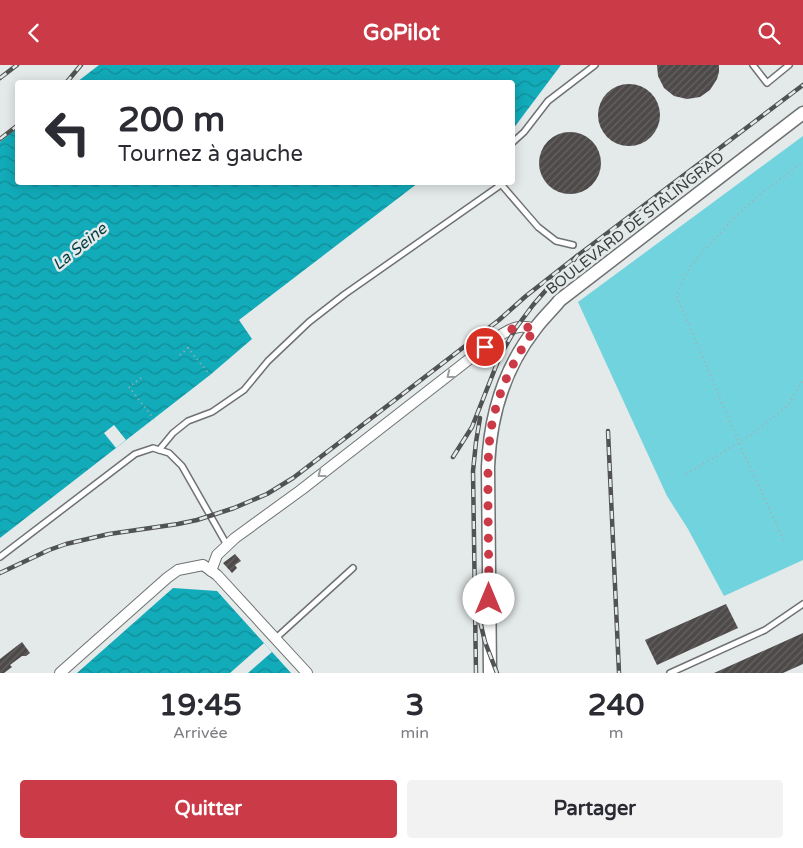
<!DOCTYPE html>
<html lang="fr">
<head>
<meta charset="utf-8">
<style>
  body { margin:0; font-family:"Varela Round",sans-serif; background:#f2f2f3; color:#2b2b33; height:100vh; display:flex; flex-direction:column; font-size:19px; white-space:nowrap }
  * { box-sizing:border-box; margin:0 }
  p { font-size:16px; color:#7c7c81 }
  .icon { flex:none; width:28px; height:28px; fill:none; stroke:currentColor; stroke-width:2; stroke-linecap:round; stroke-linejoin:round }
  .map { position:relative; height:608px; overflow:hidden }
  .details { display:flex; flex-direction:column; background:#fff; flex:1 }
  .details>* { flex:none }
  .hud { position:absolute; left:15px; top:15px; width:500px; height:105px; border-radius:5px; box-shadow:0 2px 12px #0003; background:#fff; color:#2b2b33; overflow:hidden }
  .pin { position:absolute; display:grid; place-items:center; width:42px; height:42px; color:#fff; margin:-21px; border:2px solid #fff; border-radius:50%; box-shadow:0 1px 5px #0007 }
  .me { position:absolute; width:55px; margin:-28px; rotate:0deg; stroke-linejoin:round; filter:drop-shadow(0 0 4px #0008) }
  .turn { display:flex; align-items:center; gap:18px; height:105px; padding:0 20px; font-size:22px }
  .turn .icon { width:65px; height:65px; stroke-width:2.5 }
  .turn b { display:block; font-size:35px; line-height:42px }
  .eta { display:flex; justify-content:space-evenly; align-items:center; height:85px; text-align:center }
  .eta b { font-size:30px; font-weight:700; line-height:35px }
  .primary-button { display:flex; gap:10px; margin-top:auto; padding:10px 20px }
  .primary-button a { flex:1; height:58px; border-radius:5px; background:#ca3a47; color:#fff; font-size:20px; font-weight:700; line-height:58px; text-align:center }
  .primary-button a+a { background:#f2f2f3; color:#2b2b33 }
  header { display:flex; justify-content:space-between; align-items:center; height:65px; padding:0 20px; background:#ca3a47; color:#fff; font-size:22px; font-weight:700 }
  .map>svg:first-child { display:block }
  .grass { fill:#71d3de }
  .water { fill:url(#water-waves) }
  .pier { fill:#e4e9e9 }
  .building { fill:url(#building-hatch) }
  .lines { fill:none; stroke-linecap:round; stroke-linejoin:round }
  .service-casing { stroke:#6e7273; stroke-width:8 }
  .minor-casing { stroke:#6e7273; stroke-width:12 }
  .tertiary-casing { stroke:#6e7273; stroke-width:15 }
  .path { stroke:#a9adad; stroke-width:2; stroke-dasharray:1 4; stroke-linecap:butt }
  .service { stroke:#fff; stroke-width:5 }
  .minor { stroke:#fff; stroke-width:10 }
  .tertiary { stroke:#fff; stroke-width:12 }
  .rail-casing { stroke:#515353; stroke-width:4.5 }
  .rail { stroke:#e4e9e9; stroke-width:2.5; stroke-dasharray:8; stroke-linecap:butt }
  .oneway { stroke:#9d9e9e }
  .route { stroke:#ca3a47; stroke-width:9; stroke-dasharray:0 16.2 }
  .labels { text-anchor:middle; stroke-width:5; stroke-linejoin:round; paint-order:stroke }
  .street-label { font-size:15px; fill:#3b3d3d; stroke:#e4e9e9 }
  .water-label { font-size:16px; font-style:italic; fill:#003d43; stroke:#e4e9e9 }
</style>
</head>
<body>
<header><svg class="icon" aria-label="back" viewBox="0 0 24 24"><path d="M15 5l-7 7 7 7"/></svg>GoPilot<svg class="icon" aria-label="search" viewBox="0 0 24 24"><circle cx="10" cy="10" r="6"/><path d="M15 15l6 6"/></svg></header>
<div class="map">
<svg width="803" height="608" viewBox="0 0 803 608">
  <defs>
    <pattern id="water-waves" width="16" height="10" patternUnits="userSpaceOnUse" patternTransform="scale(1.25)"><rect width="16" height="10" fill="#12abb9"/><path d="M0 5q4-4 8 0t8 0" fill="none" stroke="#128c98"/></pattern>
    <pattern id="building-hatch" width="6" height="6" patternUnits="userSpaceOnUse" patternTransform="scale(1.25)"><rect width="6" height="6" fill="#4e4a4a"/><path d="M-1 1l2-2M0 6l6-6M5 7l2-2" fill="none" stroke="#666363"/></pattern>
  </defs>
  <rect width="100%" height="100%" fill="#e4e9e9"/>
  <path class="grass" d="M803,71V495L724,531L688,464L667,431L578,237Z"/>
  <g class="water">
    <path d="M99,0H561L513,64L512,18L77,17Z"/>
    <path d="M17,63L18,118H418L239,255L252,274L210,310L0,473V77Z"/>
    <path d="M173,523L217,526L291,608H77Z"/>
  </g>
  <g class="pier">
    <path d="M114,360L126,375L116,383L104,368Z"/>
    <path d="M264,578L272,587L248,608H230Z"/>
  </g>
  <g class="building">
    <path d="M657,0H719V7L717,14L710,25L700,32L687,34L674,31L664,23L658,11Z"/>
    <circle cx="629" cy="50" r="31"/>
    <circle cx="570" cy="98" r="31"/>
    <path d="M235,489L241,496L235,500L237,503L232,508L223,498Z"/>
    <path d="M726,539L738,563L657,600L645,575Z"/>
    <path d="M803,568V599L783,608H714Z"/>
    <path d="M22,577L30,588L26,591H22L10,600L12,602L4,608H0V594Z"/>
  </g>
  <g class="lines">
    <defs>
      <g id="service">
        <path d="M753,0L767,18L789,0"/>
        <path d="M512,78L524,67L548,36L595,0"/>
        <path d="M500,118L538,162L556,176L573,180"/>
        <path d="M159,385L173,368L188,356L212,347L244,325L268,296L309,257L345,229L502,119"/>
        <path d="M0,492L135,389L153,383L169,388L182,401L227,480"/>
        <path d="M276,573L353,503"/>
        <path d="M670,608L765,565L803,539"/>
      </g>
      <g id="minor">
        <path d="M211,506L217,490L235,473L301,425L499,271C512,263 519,259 535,264"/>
        <path d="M60,608L167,513L178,505L203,500L217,510L307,608"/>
      </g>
      <path id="tertiary" d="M490,608L488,402C490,351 503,305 535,264C542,254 552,245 560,235L803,48"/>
    </defs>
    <use href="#service" class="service-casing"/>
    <use href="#minor" class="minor-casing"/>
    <use href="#tertiary" class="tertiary-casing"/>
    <g class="path">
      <path d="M180,290L188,283L210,310"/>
      <path d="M141,313L129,322L154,354"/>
      <path d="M686,409L750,371L788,340L803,315"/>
      <path d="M784,475L739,378L676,230L690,201L735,152L758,131L803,97"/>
    </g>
    <use href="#service" class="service"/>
    <use href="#minor" class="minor"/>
    <use href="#tertiary" class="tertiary"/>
    <defs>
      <g id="rail">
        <path d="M0,13L17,0"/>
        <path d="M66,18L81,0"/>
        <path d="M0,74L18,60"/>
        <path d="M573,196L577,191L803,20"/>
        <path d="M608,366L619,608"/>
        <path d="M453,392L472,362L500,291L516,263L533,240L554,216"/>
        <path d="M0,508L49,485L66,479L109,469L178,459L197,455L234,443L267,429L293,413L361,361L499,255L526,231L577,191"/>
        <path d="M480,556L485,577L497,608"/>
        <path d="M476,608L473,406L476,377L480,353"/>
      </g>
    </defs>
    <use href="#rail" class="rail-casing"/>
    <use href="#rail" class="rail"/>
  </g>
  <defs><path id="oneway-chevron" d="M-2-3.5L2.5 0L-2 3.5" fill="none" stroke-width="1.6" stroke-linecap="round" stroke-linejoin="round" transform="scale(1.25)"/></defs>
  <g class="oneway">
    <use href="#oneway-chevron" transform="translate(450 310) rotate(142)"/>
    <use href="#oneway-chevron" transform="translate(321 409) rotate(142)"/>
  </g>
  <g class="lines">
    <path class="route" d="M485,282C501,270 513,257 535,264C517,289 503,316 495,346C487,375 488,404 488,434C488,467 489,500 489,534"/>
  </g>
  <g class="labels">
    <g class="street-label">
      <text transform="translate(635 158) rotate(-38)" y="5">BOULEVARD DE STALINGRAD</text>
    </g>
    <g class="water-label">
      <text transform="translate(79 181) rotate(-39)" y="6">La Seine</text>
    </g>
  </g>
</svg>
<div class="pin" style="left:485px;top:282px;background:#d93025"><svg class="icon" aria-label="arrive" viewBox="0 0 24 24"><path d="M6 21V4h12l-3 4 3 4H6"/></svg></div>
<svg class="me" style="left:489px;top:534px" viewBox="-20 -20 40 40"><circle r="19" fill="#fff"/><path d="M0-13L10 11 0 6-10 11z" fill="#ca3a47"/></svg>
<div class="hud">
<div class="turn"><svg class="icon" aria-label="left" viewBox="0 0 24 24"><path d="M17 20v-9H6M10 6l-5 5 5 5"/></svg><div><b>200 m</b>Tournez à gauche</div></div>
</div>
</div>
<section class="details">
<div class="eta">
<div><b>19:45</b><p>Arrivée</p></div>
<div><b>3</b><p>min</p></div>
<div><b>240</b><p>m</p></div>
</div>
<div class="primary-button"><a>Quitter</a><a>Partager</a></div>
</section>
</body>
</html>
